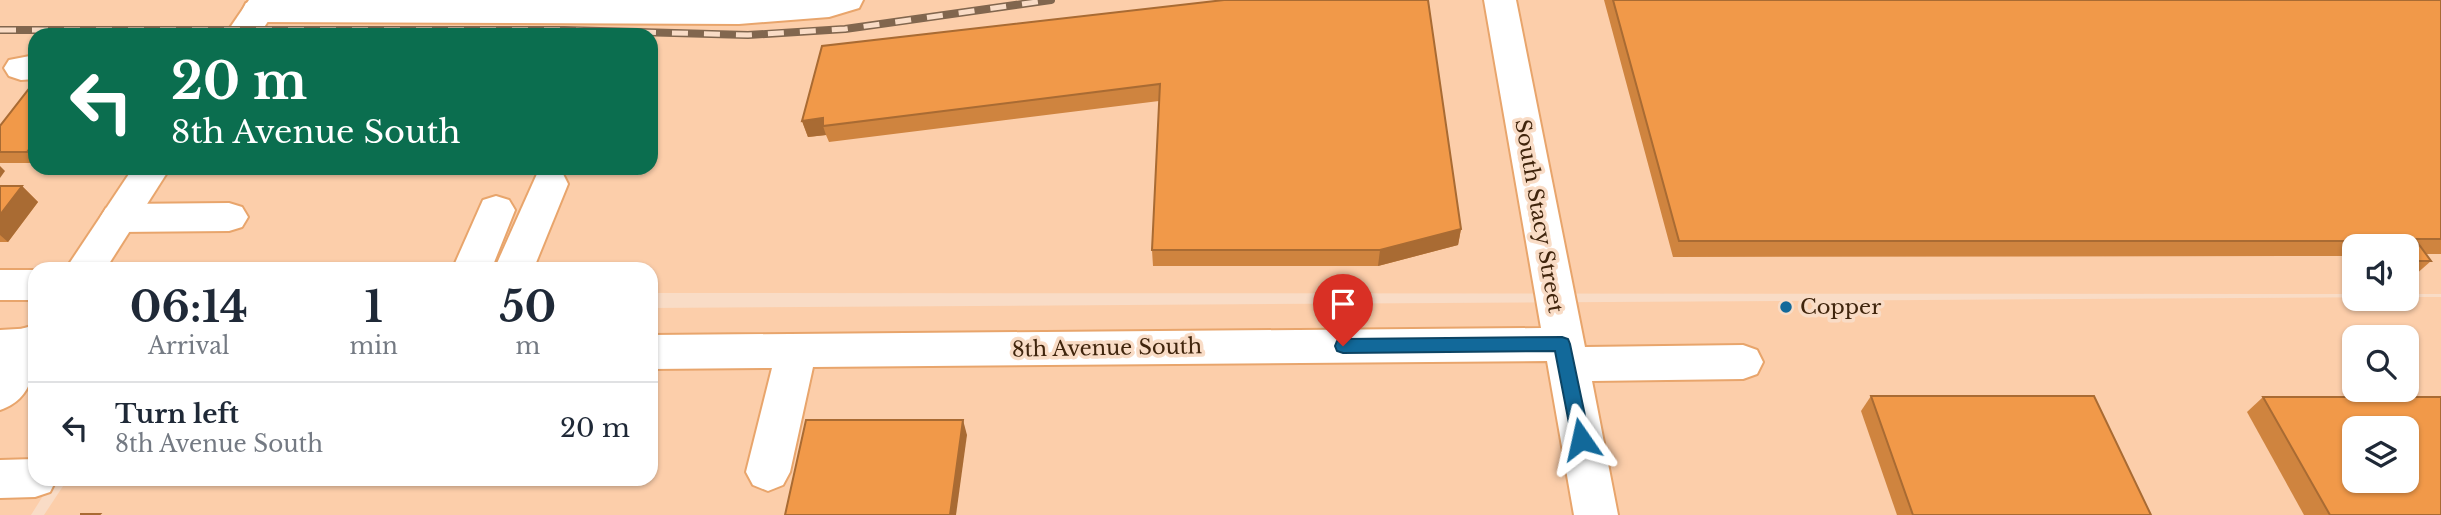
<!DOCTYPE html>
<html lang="en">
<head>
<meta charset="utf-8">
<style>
  body { margin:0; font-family:"Libre Baskerville",serif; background:#f6f6f7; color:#1f2937; height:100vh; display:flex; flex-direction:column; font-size:26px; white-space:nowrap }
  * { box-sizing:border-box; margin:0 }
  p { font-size:23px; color:#747a83 }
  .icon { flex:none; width:38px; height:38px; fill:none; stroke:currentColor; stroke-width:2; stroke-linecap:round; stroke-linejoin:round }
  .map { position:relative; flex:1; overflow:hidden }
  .panel { position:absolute; left:28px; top:262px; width:630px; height:224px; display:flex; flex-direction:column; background:#fff; border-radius:21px; box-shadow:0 2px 5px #0004 }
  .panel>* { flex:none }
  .banner { position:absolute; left:28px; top:28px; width:630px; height:147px; border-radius:21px; box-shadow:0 2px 5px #0004; background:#0b6e4f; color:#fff; overflow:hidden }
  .fabs { position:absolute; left:2342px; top:234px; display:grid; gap:14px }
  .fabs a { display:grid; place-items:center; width:77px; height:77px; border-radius:14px; background:#fff; box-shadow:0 2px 5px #0004; font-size:35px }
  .pin { position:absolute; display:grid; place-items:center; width:60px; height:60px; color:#fff; margin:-72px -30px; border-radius:50% 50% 50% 0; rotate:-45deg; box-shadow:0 0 7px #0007 }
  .pin .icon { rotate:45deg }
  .me { position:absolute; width:77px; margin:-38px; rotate:349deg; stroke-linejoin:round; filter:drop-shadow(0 0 5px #0008) }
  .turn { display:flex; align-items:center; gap:24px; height:147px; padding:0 28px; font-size:32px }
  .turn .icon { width:91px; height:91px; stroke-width:2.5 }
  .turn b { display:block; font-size:49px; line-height:60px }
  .eta { display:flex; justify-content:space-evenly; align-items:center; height:119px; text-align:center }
  .eta b { font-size:42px; font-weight:700; line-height:49px }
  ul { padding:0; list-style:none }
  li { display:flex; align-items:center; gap:21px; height:91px; padding:0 28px; border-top:2px solid #e0e1e3 }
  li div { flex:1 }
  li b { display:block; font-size:26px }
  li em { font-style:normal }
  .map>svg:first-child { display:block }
  .built { fill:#fcceaa; fill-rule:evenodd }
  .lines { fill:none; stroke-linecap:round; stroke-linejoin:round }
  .minor-casing { stroke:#e8a56c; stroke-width:4 }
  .major-casing { stroke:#e8a56c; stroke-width:4 }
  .minor { fill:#fff; fill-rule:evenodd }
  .major { fill:#fff; fill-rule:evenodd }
  .rail-casing { stroke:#81664e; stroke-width:8 }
  .rail { stroke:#f9dcc6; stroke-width:5; stroke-dasharray:16; stroke-linecap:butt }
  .wall { fill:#cf843f }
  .shaded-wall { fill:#a96b33 }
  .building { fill:#f19949; stroke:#a96b33; stroke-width:2; fill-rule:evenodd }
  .route { fill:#12699a; stroke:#0c4464; stroke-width:2 }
  .poi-dot { fill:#12699a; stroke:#f9dcc6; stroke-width:2.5 }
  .labels { text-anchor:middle; stroke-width:7; stroke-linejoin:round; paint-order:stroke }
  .street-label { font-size:21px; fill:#40250d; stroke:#f9dcc6 }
  .poi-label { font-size:21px; fill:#40250d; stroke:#f9dcc6; text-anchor:start }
</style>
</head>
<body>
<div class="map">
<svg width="2441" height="515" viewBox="0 0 2441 515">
  <rect width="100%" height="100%" fill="#f9dcc6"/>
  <g class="built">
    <path d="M0,0H2441V294H2406V247H2354V294L651,293V270H35V480H53L31,515H0ZM35,35H651V168H35Z"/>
    <path d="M2406,297H2441V515H44L67,480H651V308ZM2354,338H2406V390H2354ZM2354,429H2406V481H2354Z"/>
  </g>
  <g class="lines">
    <defs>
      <g id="minor">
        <path d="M258,0H863L859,8L829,17L739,24L258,22L246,19L242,11L246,3Z"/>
        <path d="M1484,0H1516L1585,347L1743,345L1757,350L1763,362L1757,374L1743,379L1592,381L1618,515H1574L1547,361L813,367L790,472L783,485L768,491L753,485L746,472L772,368L651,369V335L1541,328Z"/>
        <path d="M35,55V79L21,80L9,76L4,68L9,60Z"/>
        <path d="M550,170L563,174L568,184L533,270H494L537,174Z"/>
        <path d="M496,196L509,200L515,210L491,270H452L483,200Z"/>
        <path d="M229,203L242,207L248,217L242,227L229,231L119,232L106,228L100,218L106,208L119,204Z"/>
        <rect x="0" y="270" width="35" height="30"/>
        <path d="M35,328V360L0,364V330Z"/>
        <path d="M35,459V480H56L50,492L35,497L0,498V460Z"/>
      </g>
      <g id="major">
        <path d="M249,0H282L259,35H225Z"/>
        <path d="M133,168H170L105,270H65Z"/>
        <path d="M35,325C35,359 39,397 0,410V359L21,329Z"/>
      </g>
    </defs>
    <use href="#minor" class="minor-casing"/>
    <use href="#major" class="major-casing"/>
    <use href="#minor" class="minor"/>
    <use href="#major" class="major"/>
    <defs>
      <path id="rail" d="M0,30H564L748,35L845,29L1051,0"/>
    </defs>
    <use href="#rail" class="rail-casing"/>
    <use href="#rail" class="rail"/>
  </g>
  <g class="wall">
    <path d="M1224,0L1461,229L1458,245L1378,266H1153L1152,250L1159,101L829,142L826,135L808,137L802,121Z"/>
    <path d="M1604,0H2441V254H2426L2431,261L2414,276H2406V247H2354V256L1673,257Z"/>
    <path d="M35,81V163H0V126Z"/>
    <path d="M0,186H22L38,202L8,242H0Z"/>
    <path d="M1871,396L2151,515H1897L1861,411Z"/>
    <path d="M2263,397L2441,515H2304L2247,412Z"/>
  </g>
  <g class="shaded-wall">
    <path d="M823,118V126L826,135L808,137L802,121Z"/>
    <path d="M35,141V160L27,152Z"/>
    <path d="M0,166L5,171L0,178Z"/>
    <path d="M22,186L38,202L8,242L0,235V215Z"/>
    <path d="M1461,229L1458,245L1378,266L1380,250Z"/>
    <path d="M963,420L967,435L956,515H950Z"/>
  </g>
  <g class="building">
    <path d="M1224,0H1428L1461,229L1380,250H1152L1160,84L823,126V118L802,121L822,46Z"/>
    <path d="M1613,0H2441V239H2415L2431,261H2406V247H2379L2375,241H1679Z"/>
    <path d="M35,81V141L27,152H0V126Z"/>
    <path d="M0,186H22L0,215Z"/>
    <path d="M1871,396H2094L2151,515H1913Z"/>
    <path d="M2263,397H2441V515H2330ZM2354,429H2406V481H2354Z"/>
    <path d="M806,420H963L950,515H785Z"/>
    <path d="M81,514H100L99,515H81Z"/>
  </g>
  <path class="route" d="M1562,337L1568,339L1570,344L1590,439L1587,445L1581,447L1575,445L1572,439L1555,351L1343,353L1337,351L1335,346L1337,341L1343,339Z"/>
  <circle class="poi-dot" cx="1786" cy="307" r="7"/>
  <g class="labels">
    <g class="street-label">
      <text transform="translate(1539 216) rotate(80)" y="7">South Stacy Street</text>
      <text transform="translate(1107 348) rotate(-1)" y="7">8th Avenue South</text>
    </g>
    <g class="poi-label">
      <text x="1800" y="314">Copper</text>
    </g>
  </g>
</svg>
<div class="fabs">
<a><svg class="icon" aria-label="sound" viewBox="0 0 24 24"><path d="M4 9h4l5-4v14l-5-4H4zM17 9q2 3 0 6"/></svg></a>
<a><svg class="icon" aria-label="search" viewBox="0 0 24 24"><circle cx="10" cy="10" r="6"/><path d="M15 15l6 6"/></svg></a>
<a><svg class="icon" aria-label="layers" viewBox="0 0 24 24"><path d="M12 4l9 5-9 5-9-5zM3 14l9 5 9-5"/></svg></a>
</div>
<div class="pin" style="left:1343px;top:346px;background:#d93025"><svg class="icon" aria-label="arrive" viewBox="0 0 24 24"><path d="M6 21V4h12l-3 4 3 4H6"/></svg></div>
<svg class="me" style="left:1581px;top:439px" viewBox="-20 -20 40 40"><path d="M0-17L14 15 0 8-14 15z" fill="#12699a" stroke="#fff" stroke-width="4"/></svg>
<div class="banner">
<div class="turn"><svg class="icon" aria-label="left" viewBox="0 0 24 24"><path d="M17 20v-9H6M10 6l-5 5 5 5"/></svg><div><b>20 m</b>8th Avenue South</div></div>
</div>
<section class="panel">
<div class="eta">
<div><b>06:14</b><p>Arrival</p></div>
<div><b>1</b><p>min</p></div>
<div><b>50</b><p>m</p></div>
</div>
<ul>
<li><svg class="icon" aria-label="left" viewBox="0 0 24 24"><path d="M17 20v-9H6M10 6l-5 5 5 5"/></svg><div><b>Turn left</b><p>8th Avenue South</p></div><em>20 m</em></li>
</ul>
</section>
</div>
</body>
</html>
